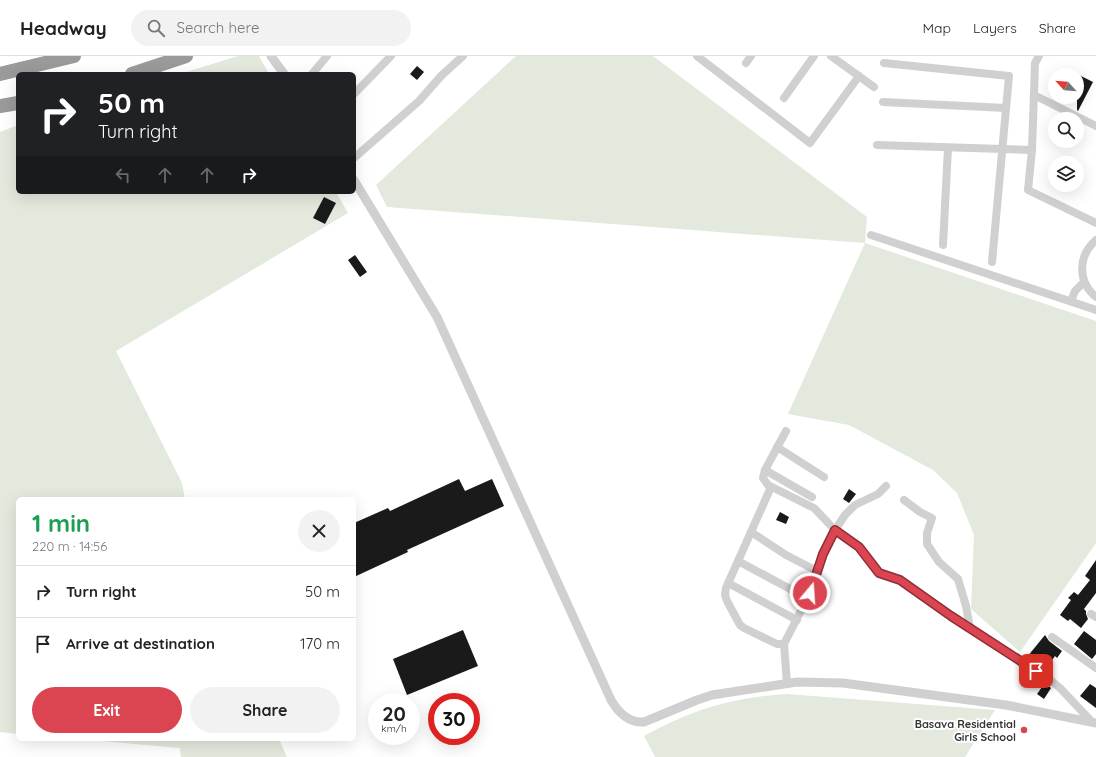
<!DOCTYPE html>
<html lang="en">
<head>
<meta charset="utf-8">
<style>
  body { margin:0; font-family:Quicksand,sans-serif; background:#f2f2f2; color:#222; height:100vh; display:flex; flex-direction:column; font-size:15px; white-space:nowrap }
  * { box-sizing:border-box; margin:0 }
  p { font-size:13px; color:#767676 }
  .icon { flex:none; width:22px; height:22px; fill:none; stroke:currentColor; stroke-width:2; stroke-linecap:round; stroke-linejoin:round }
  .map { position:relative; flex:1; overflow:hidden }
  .drawer { position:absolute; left:16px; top:441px; width:340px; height:244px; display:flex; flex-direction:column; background:#fff; border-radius:6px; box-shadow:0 4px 16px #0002 }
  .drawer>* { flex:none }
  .hud { position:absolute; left:16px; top:16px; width:340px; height:122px; border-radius:6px; box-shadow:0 4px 16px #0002; background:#202124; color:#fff; overflow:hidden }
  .needle { width:26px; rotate:296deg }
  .buttons { position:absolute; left:1048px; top:12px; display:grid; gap:8px }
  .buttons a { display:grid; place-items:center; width:36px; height:36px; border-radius:50%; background:#fff; box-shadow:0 4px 16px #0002; font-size:20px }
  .speed { position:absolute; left:368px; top:637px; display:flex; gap:8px; font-size:20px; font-weight:700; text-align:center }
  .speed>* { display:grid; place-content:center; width:52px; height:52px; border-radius:50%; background:#fff; box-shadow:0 4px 16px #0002; line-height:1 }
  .speed small { font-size:10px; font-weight:400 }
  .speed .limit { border:6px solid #d22; background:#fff; color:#111 }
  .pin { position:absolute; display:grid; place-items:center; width:34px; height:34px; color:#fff; margin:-17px; border-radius:8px; box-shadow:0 2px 6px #0006 }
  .me { position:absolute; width:44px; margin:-22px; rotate:18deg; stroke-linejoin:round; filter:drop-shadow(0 0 3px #0008) }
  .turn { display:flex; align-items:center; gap:14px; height:84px; padding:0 16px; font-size:18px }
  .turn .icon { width:52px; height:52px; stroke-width:2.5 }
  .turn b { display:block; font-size:28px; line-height:34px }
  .lanes { display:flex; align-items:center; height:38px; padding:0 16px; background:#0003; justify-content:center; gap:20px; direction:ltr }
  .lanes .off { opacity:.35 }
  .round { display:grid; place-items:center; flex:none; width:42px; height:42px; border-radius:21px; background:#f2f2f2 }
  .headline { display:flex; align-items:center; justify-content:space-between; height:68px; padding:0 16px }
  h1 { font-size:24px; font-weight:700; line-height:30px; color:#1e9e55 }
  .primary-button { display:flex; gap:8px; margin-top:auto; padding:8px 16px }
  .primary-button a { flex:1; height:46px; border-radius:24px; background:#da4551; color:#fff; font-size:16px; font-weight:700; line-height:46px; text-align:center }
  .primary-button a+a { background:#f2f2f2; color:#222 }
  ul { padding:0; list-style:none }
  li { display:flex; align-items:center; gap:12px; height:52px; padding:0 16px; border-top:1px solid #e0e0e0 }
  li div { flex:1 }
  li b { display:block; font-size:15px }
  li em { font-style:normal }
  header { display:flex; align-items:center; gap:24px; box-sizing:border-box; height:56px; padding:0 20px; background:#fff; border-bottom:1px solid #e0e0e0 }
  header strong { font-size:19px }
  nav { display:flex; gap:22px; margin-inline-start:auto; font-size:14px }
  .search { width:280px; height:36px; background:#f2f2f2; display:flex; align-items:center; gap:10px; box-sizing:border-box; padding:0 14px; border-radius:22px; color:#767676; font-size:15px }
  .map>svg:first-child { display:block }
  .green { fill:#e3e9dd }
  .building { fill:#1a1a1a }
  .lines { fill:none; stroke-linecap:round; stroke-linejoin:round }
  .minor { stroke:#d0d0d0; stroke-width:8 }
  .tertiary { stroke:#d0d0d0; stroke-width:9 }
  .motorway { stroke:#9a9a9a; stroke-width:14 }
  .route-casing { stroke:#8e2d35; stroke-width:10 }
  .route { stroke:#da4551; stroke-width:7 }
  .poi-dot { fill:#da4551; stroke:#fff; stroke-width:1.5 }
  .labels { text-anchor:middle; stroke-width:4; stroke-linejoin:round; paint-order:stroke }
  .poi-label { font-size:11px; font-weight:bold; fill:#333; stroke:#fff; text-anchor:end }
</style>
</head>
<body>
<header>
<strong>Headway</strong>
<div class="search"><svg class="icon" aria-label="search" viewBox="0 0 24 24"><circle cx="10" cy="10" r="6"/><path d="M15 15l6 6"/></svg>Search here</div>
<nav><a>Map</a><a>Layers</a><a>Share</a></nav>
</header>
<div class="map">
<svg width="1096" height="701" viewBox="0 0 1096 701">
  <rect width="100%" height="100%" fill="#fff"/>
  <g class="green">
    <path d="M238,0H259L269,18H180Z"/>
    <path d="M516,0H653L867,161L865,187L1096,265V487L1020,596L971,553L974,479L957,437L933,414L849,369L788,358L865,187L387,151L376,129Z"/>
    <path d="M18,69V136H336L348,157L116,295L182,427L185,443H18V678L0,676V76Z"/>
    <path d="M787,638L995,654L965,701H655L644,680C690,654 734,641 787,638Z"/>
    <path d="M78,683H279L287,701H181L180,692Z"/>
  </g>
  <g class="building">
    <path d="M417,10L424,16L417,24L410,18Z"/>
    <path d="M1077,18L1093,26L1078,55L1077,54Z"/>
    <path d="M324,141L336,147L325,168L313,162Z"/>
    <path d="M355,199L367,216L360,221L348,204Z"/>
    <path d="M459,423L465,435L492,423L504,450L407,494L408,496L354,521V467L388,452L390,455Z"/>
    <path d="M849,433L856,438L849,447L843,443Z"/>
    <path d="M780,456L789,461L786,468L776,464Z"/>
    <path d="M1096,504V537L1084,553L1086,555V558L1088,563L1081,572L1070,563L1068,565L1060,559L1071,544L1068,542L1074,536L1078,539L1090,524L1085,520Z"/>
    <path d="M463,574L478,610L407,639L393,603Z"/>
    <path d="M1084,575L1096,584V598L1092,603L1074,588Z"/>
    <path d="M1045,579L1049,585L1062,595L1057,602L1055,600L1045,614L1027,601Z"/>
    <path d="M1045,627L1051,632L1044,643L1037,638Z"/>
    <path d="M1090,628L1096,632V652L1080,640Z"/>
  </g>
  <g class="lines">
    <g class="minor">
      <path d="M697,0L810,87L859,20"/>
      <path d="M831,0L874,31"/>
      <path d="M1039,0L1035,7L1032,94L1028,134L1096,167"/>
      <path d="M746,7L751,0"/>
      <path d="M884,7L1009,20L992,206"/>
      <path d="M312,18L327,0"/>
      <path d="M354,38L391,0"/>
      <path d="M1034,39L1096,70"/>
      <path d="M784,42L814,0"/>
      <path d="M883,46L1006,52"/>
      <path d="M877,89L1032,94"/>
      <path d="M354,102L419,45L442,19L463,0"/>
      <path d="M871,179L1096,254"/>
      <path d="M1096,184C1078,200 1077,225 1096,241"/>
      <path d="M943,189L948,92"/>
      <path d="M1071,245L1075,235L1084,226"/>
      <path d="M786,375L765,414L763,422L768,429L814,452L835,474L859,491L879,517L900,524L951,560L1049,623L1060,632L1092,666"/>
      <path d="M777,391L824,421"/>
      <path d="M765,414L812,441"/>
      <path d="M771,431L726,532L725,539L727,545L740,569L744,572L777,588H784"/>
      <path d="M904,444L920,456L932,462L927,477V488L939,506L958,523L966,550L970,572"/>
      <path d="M751,476L786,499L817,515"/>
      <path d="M738,505L807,542"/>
      <path d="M728,527L797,564"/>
      <path d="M1091,558L1096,561"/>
      <path d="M1052,581L1096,612"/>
      <path d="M787,628L784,588L810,537L823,498L835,474L845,459L855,449L878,438L886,430"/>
    </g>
    <g class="tertiary">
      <path d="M271,0L284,18"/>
      <path d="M354,124L437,261L611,644C618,656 629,667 644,666L697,644L712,639L797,626L843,627L1006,649L1096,667"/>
    </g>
    <g class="motorway">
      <path d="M0,18L74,0"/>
      <path d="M132,18L186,0"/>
      <path d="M0,50L18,47"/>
    </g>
  </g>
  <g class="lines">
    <defs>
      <path id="route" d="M810,537L823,498L835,474L859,491L879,517L900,524L951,560L1036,615"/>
    </defs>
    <use href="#route" class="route-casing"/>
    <use href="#route" class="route"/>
  </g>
  <circle class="poi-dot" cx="1024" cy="674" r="4"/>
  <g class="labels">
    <g class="poi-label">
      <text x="1016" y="672">Basava Residential<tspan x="1016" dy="13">Girls School</tspan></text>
    </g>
  </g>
</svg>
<div class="buttons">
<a><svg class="needle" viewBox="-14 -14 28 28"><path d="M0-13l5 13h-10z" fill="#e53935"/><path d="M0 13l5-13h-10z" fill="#767676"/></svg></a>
<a><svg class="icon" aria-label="search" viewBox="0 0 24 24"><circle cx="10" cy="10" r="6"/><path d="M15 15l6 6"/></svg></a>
<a><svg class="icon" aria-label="layers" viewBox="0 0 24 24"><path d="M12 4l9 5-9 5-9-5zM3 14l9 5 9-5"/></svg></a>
</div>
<div class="speed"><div>20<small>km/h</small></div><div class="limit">30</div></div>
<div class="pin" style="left:1036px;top:615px;background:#d93025"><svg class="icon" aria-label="arrive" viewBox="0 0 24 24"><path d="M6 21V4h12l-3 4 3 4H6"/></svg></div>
<svg class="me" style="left:810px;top:537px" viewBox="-20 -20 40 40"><circle r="17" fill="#da4551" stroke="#fff" stroke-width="3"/><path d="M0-11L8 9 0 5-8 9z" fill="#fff"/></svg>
<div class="hud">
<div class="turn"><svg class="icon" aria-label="right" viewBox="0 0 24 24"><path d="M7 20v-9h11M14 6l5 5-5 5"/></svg><div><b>50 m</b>Turn right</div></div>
<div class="lanes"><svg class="icon off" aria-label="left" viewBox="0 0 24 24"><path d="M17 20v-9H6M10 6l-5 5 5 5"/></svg><svg class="icon off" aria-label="ahead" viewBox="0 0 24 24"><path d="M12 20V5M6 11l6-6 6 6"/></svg><svg class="icon off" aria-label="ahead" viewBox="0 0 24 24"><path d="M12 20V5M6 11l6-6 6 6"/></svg><svg class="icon" aria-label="right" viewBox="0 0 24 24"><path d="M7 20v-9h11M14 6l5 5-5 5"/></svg></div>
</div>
<section class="drawer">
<div class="headline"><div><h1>1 min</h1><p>220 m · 14:56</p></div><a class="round"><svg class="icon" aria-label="close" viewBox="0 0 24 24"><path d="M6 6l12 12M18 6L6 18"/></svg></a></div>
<ul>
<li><svg class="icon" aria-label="right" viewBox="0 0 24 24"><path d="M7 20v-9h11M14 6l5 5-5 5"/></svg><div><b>Turn right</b></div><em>50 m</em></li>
<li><svg class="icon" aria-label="arrive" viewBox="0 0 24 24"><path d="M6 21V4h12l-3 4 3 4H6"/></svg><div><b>Arrive at destination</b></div><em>170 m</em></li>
</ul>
<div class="primary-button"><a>Exit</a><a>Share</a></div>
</section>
</div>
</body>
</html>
